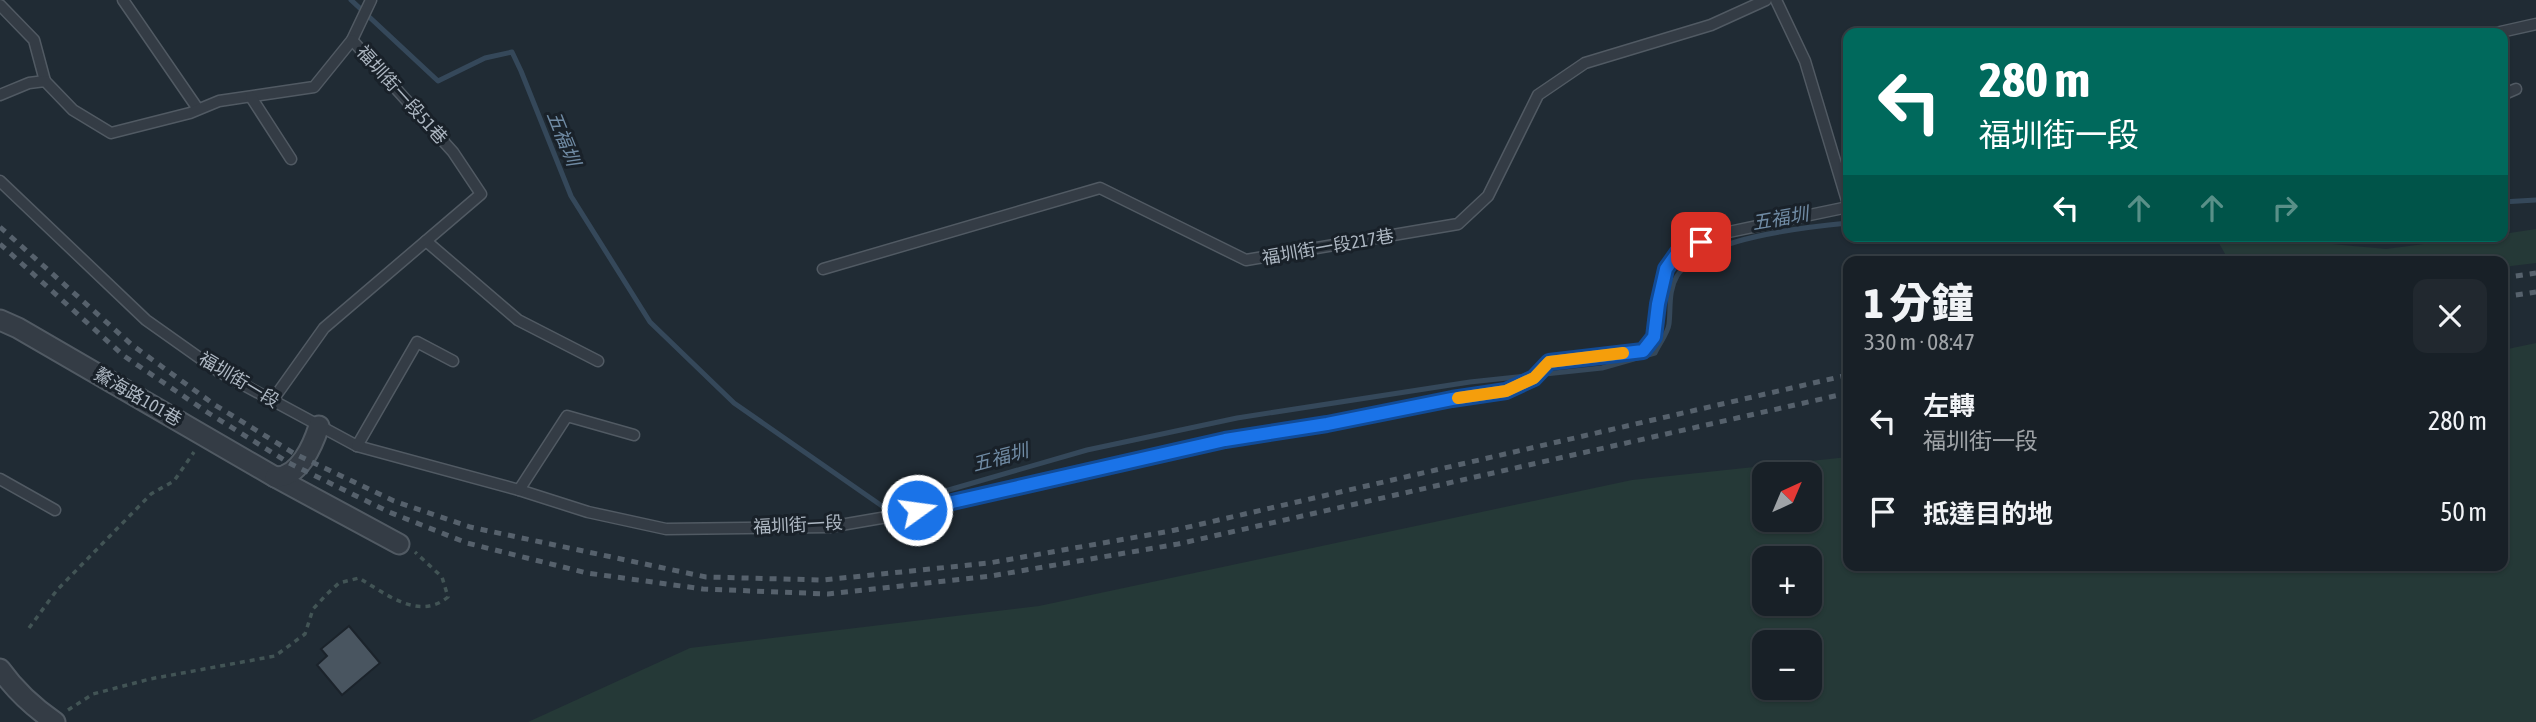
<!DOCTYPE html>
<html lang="zh-TW">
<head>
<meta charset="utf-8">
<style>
  body { margin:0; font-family:"Asap Condensed","Noto Sans TC",sans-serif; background:#21282f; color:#f1f3f6; height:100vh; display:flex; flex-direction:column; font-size:26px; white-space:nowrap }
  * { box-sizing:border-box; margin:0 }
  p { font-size:23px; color:#9fa3a7 }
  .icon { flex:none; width:38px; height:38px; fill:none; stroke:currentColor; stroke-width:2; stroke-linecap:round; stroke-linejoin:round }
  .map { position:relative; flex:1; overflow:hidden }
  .sheet { position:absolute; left:1843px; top:256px; width:665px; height:315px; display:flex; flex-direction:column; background:#182027; border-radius:14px; box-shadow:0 2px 5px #0004,0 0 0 2px #363e44 }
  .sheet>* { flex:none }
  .top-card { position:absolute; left:1843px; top:28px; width:665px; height:214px; border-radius:14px; box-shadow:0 2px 5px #0004,0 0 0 2px #363e44; background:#00695c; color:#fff; overflow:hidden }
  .needle { width:46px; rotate:44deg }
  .buttons { position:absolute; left:1752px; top:462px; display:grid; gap:14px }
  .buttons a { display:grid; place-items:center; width:70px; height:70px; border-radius:14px; background:#182027; box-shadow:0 2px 5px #0004,0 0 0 2px #363e44; font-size:35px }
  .pin { position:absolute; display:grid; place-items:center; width:60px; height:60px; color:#fff; margin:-30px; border-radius:14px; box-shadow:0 4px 10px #0006 }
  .me { position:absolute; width:77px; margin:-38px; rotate:76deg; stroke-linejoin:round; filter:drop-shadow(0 0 5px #0008) }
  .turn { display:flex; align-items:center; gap:24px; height:147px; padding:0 21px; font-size:32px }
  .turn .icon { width:91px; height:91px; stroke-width:2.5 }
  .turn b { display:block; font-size:49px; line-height:60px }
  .lanes { display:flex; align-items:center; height:66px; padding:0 21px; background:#0003; justify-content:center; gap:35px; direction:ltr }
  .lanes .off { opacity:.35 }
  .round { display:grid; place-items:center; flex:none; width:74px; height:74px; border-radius:14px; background:#21282f }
  .headline { display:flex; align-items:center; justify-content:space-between; height:119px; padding:0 21px }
  h1 { font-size:42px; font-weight:800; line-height:52px }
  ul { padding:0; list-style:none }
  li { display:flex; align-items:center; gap:21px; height:91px; padding:0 21px }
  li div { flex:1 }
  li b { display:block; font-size:26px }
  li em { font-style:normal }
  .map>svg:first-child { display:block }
  .green { fill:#253937; fill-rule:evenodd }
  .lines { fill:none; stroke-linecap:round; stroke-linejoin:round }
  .stream { stroke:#35485a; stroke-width:5 }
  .building { fill:#495560; stroke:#1b232b; stroke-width:2 }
  .service-casing { stroke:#515a63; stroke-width:13 }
  .minor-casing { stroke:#515a63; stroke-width:23 }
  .path { stroke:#425455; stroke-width:3.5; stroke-dasharray:5 5; stroke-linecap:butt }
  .service { stroke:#343c45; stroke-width:10 }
  .minor { stroke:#343c45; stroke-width:19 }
  .rail { stroke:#56616c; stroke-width:5; stroke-dasharray:7 7; stroke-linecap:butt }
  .route-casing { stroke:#114b97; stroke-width:18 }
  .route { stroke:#1a73e8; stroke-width:12 }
  .slow { stroke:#f59e0b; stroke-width:12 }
  .labels { text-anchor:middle; stroke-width:6; stroke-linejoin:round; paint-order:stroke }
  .street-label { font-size:18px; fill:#adb7c2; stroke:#192129 }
  .water-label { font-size:19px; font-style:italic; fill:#708ba4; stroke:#192129 }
</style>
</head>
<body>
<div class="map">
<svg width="2536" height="722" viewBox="0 0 2536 722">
  <rect width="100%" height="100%" fill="#202b34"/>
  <g class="green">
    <path d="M2536,229V263L2503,267L2502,261H2229L2215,236H2247L2386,249L2485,236H2502L2503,234Z"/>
    <path d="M2536,343V722H528L690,648L1039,606L1632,480L1848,457V565H2502L2503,350ZM1764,474H1810V520H1764ZM1764,558H1810V604H1764ZM1764,642H1810V688H1764Z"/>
  </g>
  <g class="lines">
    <g class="stream">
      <path d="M351,0L438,81L485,58L512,52L521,71L571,196L650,322L734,403L882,506L907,502L1087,450L1237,418L1470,382L1602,368L1655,353C1659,344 1668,333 1669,324C1671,308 1668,291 1677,276C1700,238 1806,227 1848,223"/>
      <path d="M2502,202L2536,200"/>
    </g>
  </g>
  <path class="building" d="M349,626L380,663L342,695L317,665L327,656L321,649Z"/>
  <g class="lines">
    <defs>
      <g id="service">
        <path d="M123,0L198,109"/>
        <path d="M1776,0L1805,61L1848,204"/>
        <path d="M0,5L34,40L45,81"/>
        <path d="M2496,33L2536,24"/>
        <path d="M0,95L29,83L45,81L73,110L111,133L190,113L219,101L314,87L352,40L371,0"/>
        <path d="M2502,95L2516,89"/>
        <path d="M251,97L291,159"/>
        <path d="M0,181L146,320L218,371L357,446L519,490L588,512L666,529L829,527L893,516L989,492L1225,440L1327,424L1453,399L1506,391L1534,378L1549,362L1643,350L1654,337L1658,304L1666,269L1678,252L1724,233L1848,207"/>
        <path d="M426,241L518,320L598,361"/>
        <path d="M823,269L1100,188L1246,260L1458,224L1488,196L1538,95L1585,63L1711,25L1766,0"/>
        <path d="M272,401L324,328L481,194L453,152L352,40"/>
        <path d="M357,446L417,342L453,361"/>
        <path d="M0,479L55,510"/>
        <path d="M519,490L567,416L634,435"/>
      </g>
      <g id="minor">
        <path d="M0,320L18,328L275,477L399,544"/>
        <path d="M275,477C299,478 313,445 319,426"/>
        <path d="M0,669C15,690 33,707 55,722"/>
      </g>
    </defs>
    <use href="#service" class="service-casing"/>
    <use href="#minor" class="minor-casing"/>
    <g class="path">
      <path d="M29,628L57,590L151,494L174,481L194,452"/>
      <path d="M68,710L93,694L150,679L275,656L305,634L313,609L327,594L339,583L359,578C386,594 419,621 448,597L442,577L415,552"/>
    </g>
    <use href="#service" class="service"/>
    <use href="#minor" class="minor"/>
    <g class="rail">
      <path d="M0,227L132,345L215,405L295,454L394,501L470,527L706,577L823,580L989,563L1171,531L1848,375"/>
      <path d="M0,244L124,356L210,414L289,463L389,512L467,543L587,573L703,589L828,594L991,576L1178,544L1848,393"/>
      <path d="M2502,278L2536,273"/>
      <path d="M2502,297L2536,292"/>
    </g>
  </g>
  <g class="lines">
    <defs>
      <path id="route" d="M917,510L1225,440L1327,424L1452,399L1506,391L1534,378L1549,362L1643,351L1654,337L1658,304L1666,269L1678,252L1701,242"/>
    </defs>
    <use href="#route" class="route-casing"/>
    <use href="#route" class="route"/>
    <path class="slow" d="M1458,398L1506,391L1534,378L1549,362L1623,353"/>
  </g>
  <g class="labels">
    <g class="street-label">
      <text transform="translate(402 95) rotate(48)" y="6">福圳街一段51巷</text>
      <text transform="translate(1328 247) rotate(-10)" y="6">福圳街一段217巷</text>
      <text transform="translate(239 380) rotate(31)" y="6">福圳街一段</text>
      <text transform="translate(138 397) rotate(30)" y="6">鰲海路101巷</text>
      <text transform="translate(798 525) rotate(-3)" y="6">福圳街一段</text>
    </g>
    <g class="water-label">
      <text transform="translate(564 138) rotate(68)" y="7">五福圳</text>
      <text transform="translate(1780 218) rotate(-10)" y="7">五福圳</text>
      <text transform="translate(1000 457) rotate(-15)" y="7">五福圳</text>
    </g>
  </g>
</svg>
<div class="buttons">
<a><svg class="needle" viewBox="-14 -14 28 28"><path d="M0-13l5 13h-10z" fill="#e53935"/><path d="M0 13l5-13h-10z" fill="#9fa3a7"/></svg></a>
<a>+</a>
<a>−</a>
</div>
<div class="pin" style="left:1701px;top:242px;background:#d93025"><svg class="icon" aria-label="arrive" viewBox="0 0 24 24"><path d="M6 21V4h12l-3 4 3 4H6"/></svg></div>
<svg class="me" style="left:917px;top:510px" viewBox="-20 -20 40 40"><circle r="17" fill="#1a73e8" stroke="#fff" stroke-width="3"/><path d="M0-11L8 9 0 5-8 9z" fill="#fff"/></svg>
<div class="top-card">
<div class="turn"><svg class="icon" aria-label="left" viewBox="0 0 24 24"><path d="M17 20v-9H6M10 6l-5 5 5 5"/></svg><div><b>280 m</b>福圳街一段</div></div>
<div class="lanes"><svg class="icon" aria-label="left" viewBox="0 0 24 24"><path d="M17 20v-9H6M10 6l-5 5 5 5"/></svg><svg class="icon off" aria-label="ahead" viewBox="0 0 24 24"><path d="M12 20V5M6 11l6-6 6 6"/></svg><svg class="icon off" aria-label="ahead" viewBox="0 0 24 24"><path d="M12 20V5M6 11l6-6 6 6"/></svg><svg class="icon off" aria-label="right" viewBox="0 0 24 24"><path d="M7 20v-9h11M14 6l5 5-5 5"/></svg></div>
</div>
<section class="sheet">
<div class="headline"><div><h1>1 分鐘</h1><p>330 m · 08:47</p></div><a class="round"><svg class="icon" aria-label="close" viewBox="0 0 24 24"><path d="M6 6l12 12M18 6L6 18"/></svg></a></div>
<ul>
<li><svg class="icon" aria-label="left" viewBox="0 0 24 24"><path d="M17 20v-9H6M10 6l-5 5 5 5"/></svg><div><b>左轉</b><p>福圳街一段</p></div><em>280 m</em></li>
<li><svg class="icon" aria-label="arrive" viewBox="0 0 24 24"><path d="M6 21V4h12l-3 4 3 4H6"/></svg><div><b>抵達目的地</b></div><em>50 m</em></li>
</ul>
</section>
</div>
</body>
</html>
